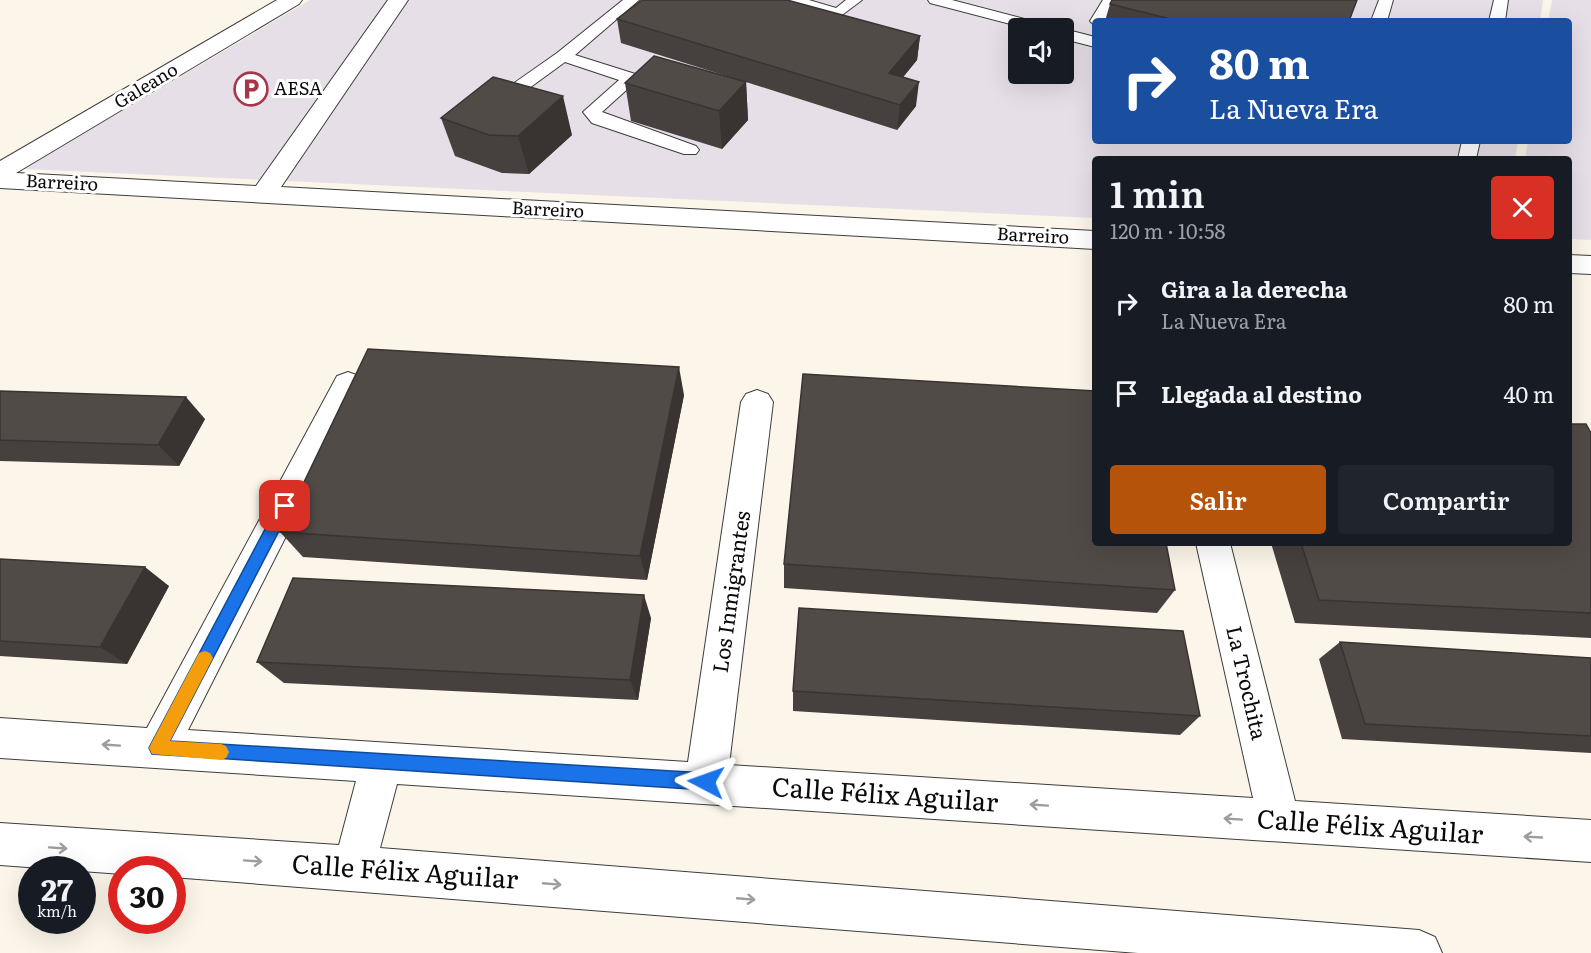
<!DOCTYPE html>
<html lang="es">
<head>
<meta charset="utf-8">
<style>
  body { margin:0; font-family:Literata,serif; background:#20242c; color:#f1f3f6; height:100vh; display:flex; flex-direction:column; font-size:22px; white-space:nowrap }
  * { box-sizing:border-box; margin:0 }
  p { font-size:20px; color:#9ea1a6 }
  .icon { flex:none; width:33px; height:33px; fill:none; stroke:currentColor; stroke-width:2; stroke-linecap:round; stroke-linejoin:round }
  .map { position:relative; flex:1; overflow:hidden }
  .sheet { position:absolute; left:1092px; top:156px; width:480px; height:390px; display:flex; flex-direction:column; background:#171b24; border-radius:6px; box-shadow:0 6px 24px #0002 }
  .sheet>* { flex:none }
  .top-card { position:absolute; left:1092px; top:18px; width:480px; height:126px; border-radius:6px; box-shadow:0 6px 24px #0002; background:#1a4fa0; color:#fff; overflow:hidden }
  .tools { position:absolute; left:1008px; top:18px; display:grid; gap:12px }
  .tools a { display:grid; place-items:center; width:66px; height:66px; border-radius:6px; background:#171b24; box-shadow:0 6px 24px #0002; font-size:30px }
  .speed { position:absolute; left:18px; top:856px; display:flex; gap:12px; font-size:30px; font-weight:700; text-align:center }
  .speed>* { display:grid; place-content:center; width:78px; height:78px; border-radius:50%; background:#171b24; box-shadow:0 6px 24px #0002; line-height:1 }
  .speed small { font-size:15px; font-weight:400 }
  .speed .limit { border:9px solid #d22; background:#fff; color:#111 }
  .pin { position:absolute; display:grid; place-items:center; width:51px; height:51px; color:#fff; margin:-26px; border-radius:12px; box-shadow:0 3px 9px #0006 }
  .me { position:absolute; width:66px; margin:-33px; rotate:274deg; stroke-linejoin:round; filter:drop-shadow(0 0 4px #0008) }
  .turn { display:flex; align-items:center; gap:21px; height:126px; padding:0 18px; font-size:27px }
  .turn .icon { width:78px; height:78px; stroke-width:2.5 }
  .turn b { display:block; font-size:42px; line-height:51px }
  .round { display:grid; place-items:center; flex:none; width:63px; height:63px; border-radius:6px; background:#20242c }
  .head { display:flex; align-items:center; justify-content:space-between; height:102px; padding:0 18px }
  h1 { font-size:36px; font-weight:600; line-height:45px }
  .action { display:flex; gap:12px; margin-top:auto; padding:12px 18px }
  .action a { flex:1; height:69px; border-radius:6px; background:#b45309; color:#fff; font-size:24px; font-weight:600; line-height:69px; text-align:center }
  .action a+a { background:#20242c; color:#f1f3f6 }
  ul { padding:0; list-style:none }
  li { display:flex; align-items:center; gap:18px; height:90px; padding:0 18px }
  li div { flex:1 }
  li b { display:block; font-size:22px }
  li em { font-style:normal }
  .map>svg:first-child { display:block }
  .industrial { fill:#e6dfe8; fill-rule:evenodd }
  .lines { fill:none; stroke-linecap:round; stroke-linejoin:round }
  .lane-casing { stroke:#3d3d3d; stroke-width:2 }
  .street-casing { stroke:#3d3d3d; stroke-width:2 }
  .lane { fill:#fff; fill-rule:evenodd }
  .street { fill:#fff; fill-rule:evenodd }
  .wall { fill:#46403e }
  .shaded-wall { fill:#393432 }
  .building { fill:#514b48; stroke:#393432; stroke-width:1.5 }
  .oneway { stroke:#9d9d9d }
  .route { fill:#1a73e8; stroke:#114b97; stroke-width:1.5 }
  .slow { fill:#f59e0b }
  .labels { text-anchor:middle; stroke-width:6; stroke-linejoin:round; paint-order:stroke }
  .far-street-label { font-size:18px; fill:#0a0a0a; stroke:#fff }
  .far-poi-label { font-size:18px; fill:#0a0a0a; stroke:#fff; text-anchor:start }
  .street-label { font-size:21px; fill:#0a0a0a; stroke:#fff }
  .near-street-label { font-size:26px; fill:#0a0a0a; stroke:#fff }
</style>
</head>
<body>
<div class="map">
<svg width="1591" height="953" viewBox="0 0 1591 953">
  <rect width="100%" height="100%" fill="#fcf6ea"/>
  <g class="industrial">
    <path d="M310,0H1543L1540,21H1095V141H1518L1515,159H1095V218L24,169ZM1018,28H1064V74H1018Z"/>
    <path d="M1552,0H1591V240L1569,239V159H1525L1528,141H1569V21H1548Z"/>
  </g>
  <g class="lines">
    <defs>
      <g id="lane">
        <path d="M623,0H639L575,55L667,84L669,88L661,93L633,84L602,112L696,146L699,150L696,154H684L592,123L583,112L619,80L565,62L502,108H490L488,104L490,100L557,53Z"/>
        <path d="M785,0H809L836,8L846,0H862L838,18L787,3Z"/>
        <path d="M928,0H952L1047,25L1050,28H1026L930,3Z"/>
        <path d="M1103,0H1117L1106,21H1095V25L1093,24L1090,21Z"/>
        <path d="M1379,0H1393L1387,21H1371Z"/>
        <path d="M1494,0H1508L1505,21H1489Z"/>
        <path d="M1064,29L1095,37V47L1064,39Z"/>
        <path d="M1462,141H1480L1476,159H1458Z"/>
      </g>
      <g id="street">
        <path d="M277,0H302L299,4L16,173L256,186L388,0H408L281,187L1095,231V249L0,188V161Z"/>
        <path d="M1569,255L1591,256V274L1569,273Z"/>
        <path d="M348,372L359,376L363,384L188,730L688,762L741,402L746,394L757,390L768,394L773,402L729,765L1253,798L1196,543H1230L1295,801L1591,820V862L397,784L380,848L1419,930L1435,937L1442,953H1138L172,877V870H122V874L0,865V823L339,845L356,781L0,758V718L147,728L337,376Z"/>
      </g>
    </defs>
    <use href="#lane" class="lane-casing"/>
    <use href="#street" class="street-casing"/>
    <use href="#lane" class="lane"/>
    <use href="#street" class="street"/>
  </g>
  <g class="wall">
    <path d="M1110,4L1349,21H1105Z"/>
    <path d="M617,19L920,36L917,60L903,77L916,106L897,130L746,82L748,120L722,149L631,121L625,83L736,79L621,43Z"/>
    <path d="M441,118L572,135L529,174L502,173L455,156Z"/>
    <path d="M0,391L205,419L179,466L0,461Z"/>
    <path d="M684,395L647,580L303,557L280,532Z"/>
    <path d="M1591,433V638L1295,623L1271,543H1569Z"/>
    <path d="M0,559L169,586L127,664L0,656Z"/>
    <path d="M784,564L1175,590L1157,613L784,588Z"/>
    <path d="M651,618L638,700L284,683L257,662Z"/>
    <path d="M1340,642L1591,658V753L1342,739L1319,659Z"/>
    <path d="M793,691L1200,716L1180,735L793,711Z"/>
  </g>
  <g class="shaded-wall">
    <path d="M920,36L917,60L887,97L889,73Z"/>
    <path d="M746,82L748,120L722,149L719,111Z"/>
    <path d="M919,82L916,106L897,130L900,105Z"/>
    <path d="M563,96L572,135L529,174L518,136Z"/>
    <path d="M679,367L684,395L647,580L640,556Z"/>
    <path d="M186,397L205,419L179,466L158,445Z"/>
    <path d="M145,567L169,586L127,664L100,647Z"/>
    <path d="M644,595L651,618L638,700L630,680Z"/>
  </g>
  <g class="building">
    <path d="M642,0H787L920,36L889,73L919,82L900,105L617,19Z"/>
    <path d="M1112,0H1357L1349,21H1179L1110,4Z"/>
    <path d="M654,56L746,82L719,111L625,83Z"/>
    <path d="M493,77L563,96L518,136L489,135L441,118Z"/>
    <path d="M368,349L679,367L640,556L280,532Z"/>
    <path d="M803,374L1095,391V543H1166L1175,590L784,564Z"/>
    <path d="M0,391L186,397L158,445L0,440Z"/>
    <path d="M1569,424H1586L1591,433V613L1319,600L1301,543H1569Z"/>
    <path d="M0,559L145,567L100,647L0,641Z"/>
    <path d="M293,578L644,595L630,680L257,662Z"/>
    <path d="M799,608L1183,631L1200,716L793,691Z"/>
    <path d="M1340,642L1591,658V736L1365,724Z"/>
  </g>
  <defs><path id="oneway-shaft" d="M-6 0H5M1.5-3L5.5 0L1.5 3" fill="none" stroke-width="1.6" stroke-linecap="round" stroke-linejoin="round" transform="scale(1.5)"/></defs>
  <g class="oneway">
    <use href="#oneway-shaft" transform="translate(111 745) rotate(-176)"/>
    <use href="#oneway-shaft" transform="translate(1039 805) rotate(-176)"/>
    <use href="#oneway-shaft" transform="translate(1233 819) rotate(-176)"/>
    <use href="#oneway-shaft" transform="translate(1533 837) rotate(-177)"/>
    <use href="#oneway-shaft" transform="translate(58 848) rotate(4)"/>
    <use href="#oneway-shaft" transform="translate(253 861) rotate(4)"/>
    <use href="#oneway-shaft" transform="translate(552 884) rotate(5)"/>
    <use href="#oneway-shaft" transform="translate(746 899) rotate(5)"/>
  </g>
  <path class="route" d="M285,500L292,506L170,741L706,773L712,776L715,782L712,788L706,790L152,754L149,748L152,742L280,501Z"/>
  <path class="slow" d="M205,651L210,653L213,658L170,741L221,744L226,746L229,752L226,758L221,760L152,754L149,748L152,742L199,653Z"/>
  <defs>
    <symbol id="parking-ring" viewBox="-11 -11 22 22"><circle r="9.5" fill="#fff" stroke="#a63649" stroke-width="1.5"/><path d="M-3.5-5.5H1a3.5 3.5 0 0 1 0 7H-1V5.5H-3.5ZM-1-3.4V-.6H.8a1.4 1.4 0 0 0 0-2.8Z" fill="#a63649"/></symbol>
  </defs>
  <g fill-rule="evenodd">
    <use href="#parking-ring" x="232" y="70" width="38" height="38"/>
  </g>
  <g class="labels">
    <g class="far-street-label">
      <text transform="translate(146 86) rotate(-31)" y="6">Galeano</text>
      <text transform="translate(62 183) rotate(3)" y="6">Barreiro</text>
      <text transform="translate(548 210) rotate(3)" y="6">Barreiro</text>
      <text transform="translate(1033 236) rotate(3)" y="6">Barreiro</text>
    </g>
    <g class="far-poi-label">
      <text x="274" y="95">AESA</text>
    </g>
    <g class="street-label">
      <text transform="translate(732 592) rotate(-82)" y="7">Los Inmigrantes</text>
      <text transform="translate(1246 683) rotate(77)" y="7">La Trochita</text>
    </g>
    <g class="near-street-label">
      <text transform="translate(885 795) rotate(4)" y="9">Calle Félix Aguilar</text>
      <text transform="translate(1370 827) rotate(4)" y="9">Calle Félix Aguilar</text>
      <text transform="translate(405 872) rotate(4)" y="9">Calle Félix Aguilar</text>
    </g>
  </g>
</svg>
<div class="tools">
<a><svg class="icon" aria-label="sound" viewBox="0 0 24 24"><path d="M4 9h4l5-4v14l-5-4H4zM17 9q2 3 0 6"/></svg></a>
</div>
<div class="speed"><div>27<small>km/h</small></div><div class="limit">30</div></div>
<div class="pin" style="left:285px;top:506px;background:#d93025"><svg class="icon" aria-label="arrive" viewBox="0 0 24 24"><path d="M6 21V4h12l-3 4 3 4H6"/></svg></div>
<svg class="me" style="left:706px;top:782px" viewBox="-20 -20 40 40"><path d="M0-17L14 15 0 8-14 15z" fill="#1a73e8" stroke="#fff" stroke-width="4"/></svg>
<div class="top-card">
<div class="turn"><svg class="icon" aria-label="right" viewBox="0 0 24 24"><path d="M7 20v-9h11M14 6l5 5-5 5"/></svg><div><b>80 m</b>La Nueva Era</div></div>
</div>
<section class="sheet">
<div class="head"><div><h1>1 min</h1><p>120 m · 10:58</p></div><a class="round" style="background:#d93025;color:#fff"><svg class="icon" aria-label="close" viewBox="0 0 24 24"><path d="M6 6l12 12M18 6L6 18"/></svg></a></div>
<ul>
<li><svg class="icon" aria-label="right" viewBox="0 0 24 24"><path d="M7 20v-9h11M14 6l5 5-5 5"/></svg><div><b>Gira a la derecha</b><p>La Nueva Era</p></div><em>80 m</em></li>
<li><svg class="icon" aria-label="arrive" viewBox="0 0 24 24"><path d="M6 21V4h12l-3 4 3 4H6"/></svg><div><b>Llegada al destino</b></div><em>40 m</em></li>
</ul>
<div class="action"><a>Salir</a><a>Compartir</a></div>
</section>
</div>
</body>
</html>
